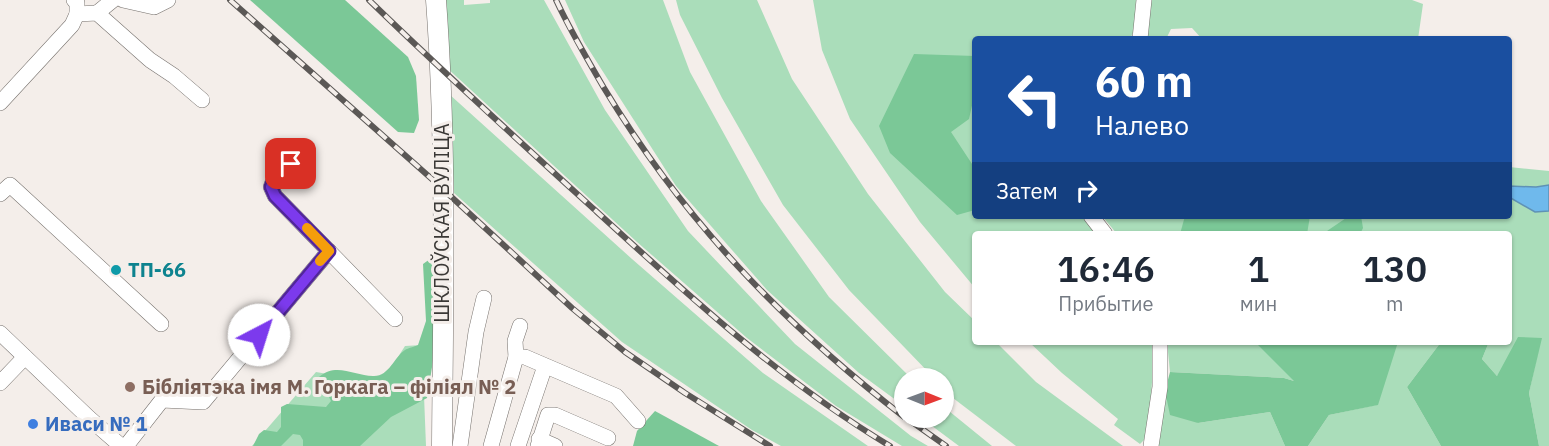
<!DOCTYPE html>
<html lang="ru">
<head>
<meta charset="utf-8">
<style>
  body { margin:0; font-family:"IBM Plex Sans",sans-serif; background:#f2f2f3; color:#1f2937; height:100vh; display:flex; flex-direction:column; font-size:22px; white-space:nowrap }
  * { box-sizing:border-box; margin:0 }
  p { font-size:20px; color:#747a83 }
  .icon { flex:none; width:33px; height:33px; fill:none; stroke:currentColor; stroke-width:2; stroke-linecap:round; stroke-linejoin:round }
  .map { position:relative; flex:1; overflow:hidden }
  .sheet { position:absolute; left:972px; top:231px; width:540px; height:114px; display:flex; flex-direction:column; background:#fff; border-radius:6px; box-shadow:0 2px 4px #0004 }
  .sheet>* { flex:none }
  .hud { position:absolute; left:972px; top:36px; width:540px; height:183px; border-radius:6px; box-shadow:0 2px 4px #0004; background:#1a4fa0; color:#fff; overflow:hidden }
  .needle { width:39px; rotate:91deg }
  .tools { position:absolute; left:894px; top:368px; display:grid; gap:12px }
  .tools a { display:grid; place-items:center; width:60px; height:60px; border-radius:50%; background:#fff; box-shadow:0 2px 4px #0004; font-size:30px }
  .pin { position:absolute; display:grid; place-items:center; width:51px; height:51px; color:#fff; margin:-26px; border-radius:12px; box-shadow:0 3px 9px #0006 }
  .me { position:absolute; width:66px; margin:-33px; rotate:40deg; stroke-linejoin:round; filter:drop-shadow(0 0 4px #0008) }
  .turn { display:flex; align-items:center; gap:21px; height:126px; padding:0 24px; font-size:27px }
  .turn .icon { width:78px; height:78px; stroke-width:2.5 }
  .turn b { display:block; font-size:42px; line-height:51px }
  .then { display:flex; align-items:center; height:57px; padding:0 24px; background:#0003; gap:12px; font-size:22px }
  .eta { display:flex; justify-content:space-evenly; align-items:center; height:102px; text-align:center }
  .eta b { font-size:36px; font-weight:600; line-height:42px }
  .map>svg:first-child { display:block }
  .green { fill:#aaddba }
  .forest { fill:#7bc897 }
  .water { fill:#6fb9ec; stroke:#5f92b5; stroke-width:1.5 }
  .lines { fill:none; stroke-linecap:round; stroke-linejoin:round }
  .minor-casing { stroke:#76716d; stroke-width:16 }
  .major-casing { stroke:#76716d; stroke-width:21 }
  .minor { stroke:#fff; stroke-width:15 }
  .major { stroke:#fff; stroke-width:20 }
  .rail-casing { stroke:#5b5856; stroke-width:6 }
  .rail { stroke:#f4eeea; stroke-width:4; stroke-dasharray:11; stroke-linecap:butt }
  .route-casing { stroke:#51269a; stroke-width:15 }
  .route { stroke:#7c3aed; stroke-width:10 }
  .slow { stroke:#f59e0b; stroke-width:10 }
  .culture-dot { fill:#0f9aa8; stroke:#f4eeea; stroke-width:2 }
  .education-dot { fill:#8d6e63; stroke:#f4eeea; stroke-width:2 }
  .shop-dot { fill:#3f7fe0; stroke:#f4eeea; stroke-width:2 }
  .labels { text-anchor:middle; stroke-width:6; stroke-linejoin:round; paint-order:stroke }
  .street-label { font-size:20px; fill:#3a3836; stroke:#f4eeea }
  .culture-label { font-size:20px; font-weight:bold; fill:#0d838f; stroke:#f4eeea; text-anchor:start }
  .education-label { font-size:20px; font-weight:bold; fill:#785e54; stroke:#f4eeea; text-anchor:start }
  .shop-label { font-size:20px; font-weight:bold; fill:#366cbe; stroke:#f4eeea; text-anchor:start }
</style>
</head>
<body>
<div class="map">
<svg width="1549" height="446" viewBox="0 0 1549 446">
  <rect width="100%" height="100%" fill="#f4eeea"/>
  <g class="green">
    <path d="M443,0H464V5L490,3V0H544L605,110L688,231L795,344L911,436L928,446H902L836,406L747,338L637,242L446,67Z"/>
    <path d="M565,0H663L690,72L761,201L829,297L911,378H904V406L859,373L767,290L676,186L584,42Z"/>
    <path d="M676,0H757L792,79L868,194L945,292L975,321V342H996L1036,382L1123,446H1016L953,398L944,388V378H934L849,290L783,205L722,98L680,15Z"/>
    <path d="M813,0H1136L1134,31L1130,39H975V216H1087L1097,234H975V288L920,222L850,119L822,50Z"/>
    <path d="M1150,0H1412L1423,4L1418,39H1202L1192,28L1171,29L1166,39H1142Z"/>
    <path d="M449,94L632,259L763,373L868,446H781L752,430L622,342L454,193Z"/>
    <path d="M1509,167L1549,171V185L1536,187L1509,186Z"/>
    <path d="M1509,197L1535,212L1549,211V446H1539L1529,393L1541,338L1497,376L1482,359L1489,342H1509V234H1117L1102,216H1509Z"/>
    <path d="M1029,342H1155L1148,436L1140,444L1114,425L1118,419L1062,373Z"/>
    <path d="M1167,342H1441L1407,387L1441,446H1308L1329,415L1376,405L1284,378L1170,372Z"/>
    <path d="M422,345L426,446H252L316,372L356,379H384L405,346Z"/>
    <path d="M1165,391L1198,423L1270,412L1285,446H1157Z"/>
    <path d="M944,407L992,446H959L920,417H944Z"/>
  </g>
  <g class="forest">
    <path d="M250,0H345L408,57L416,76L419,120L414,133L398,132Z"/>
    <path d="M914,54L975,56V92L969,119L951,132L974,167L975,210L957,215L890,153L879,126Z"/>
    <path d="M1185,216H1310L1307,234H1180Z"/>
    <path d="M1349,216H1361L1363,228L1360,234H1315L1327,231Z"/>
    <path d="M430,259L434,263L433,361L427,398L391,417L360,446H303V440L300,435L293,434L281,446H253L259,434L264,430L277,432L281,427V407L287,404L326,407L331,401L319,377C336,362 355,376 373,376C389,377 394,357 405,350C408,348 414,347 418,345L426,321L423,264Z"/>
    <path d="M1518,337L1542,338L1529,393L1539,446H1441L1407,387L1441,342L1460,344L1467,342H1489L1482,359L1497,376Z"/>
    <path d="M1255,342H1398L1378,405L1329,415L1308,446H1285L1270,412L1198,423L1170,415L1165,391L1170,372L1284,378L1294,381Z"/>
    <path d="M655,411L719,446H633L637,431Z"/>
  </g>
  <path class="water" d="M1549,185V211L1535,212L1509,197V186L1536,187Z"/>
  <g class="lines">
    <defs>
      <g id="minor">
        <path d="M123,0L154,7L168,0"/>
        <path d="M97,13L113,0"/>
        <path d="M77,14L97,13L150,60L174,76L202,100"/>
        <path d="M1140,39L1144,0"/>
        <path d="M0,103L72,25L77,14V3L74,0"/>
        <path d="M291,164L274,179L271,187L275,196L395,319"/>
        <path d="M0,194L10,185L161,324"/>
        <path d="M1091,216L1105,234"/>
        <path d="M0,333L89,418L121,446"/>
        <path d="M516,357L515,341L520,326"/>
        <path d="M0,383L25,357"/>
        <path d="M539,439L555,446"/>
        <path d="M126,446L162,400L203,402L329,251"/>
        <path d="M460,446L476,332L484,298"/>
        <path d="M491,446L516,357H525L616,396L638,421"/>
        <path d="M518,446L545,366"/>
        <path d="M538,446L548,415H555L608,438"/>
        <path d="M1151,446L1160,387V342"/>
      </g>
      <path id="major" d="M436,0C447,148 443,297 442,446"/>
    </defs>
    <use href="#minor" class="minor-casing"/>
    <use href="#major" class="major-casing"/>
    <use href="#minor" class="minor"/>
    <use href="#major" class="major"/>
    <defs>
      <g id="rail">
        <path d="M230,0L433,180L572,308L625,352L685,393L770,446"/>
        <path d="M369,0C443,72 519,141 596,211C690,297 780,380 890,446"/>
        <path d="M556,0C570,30 587,59 604,88C685,222 781,321 904,417"/>
        <path d="M905,417L946,446"/>
      </g>
    </defs>
    <use href="#rail" class="rail-casing"/>
    <use href="#rail" class="rail"/>
  </g>
  <g class="lines">
    <defs>
      <path id="route" d="M259,335L329,251L275,196L271,187L274,179L291,164"/>
    </defs>
    <use href="#route" class="route-casing"/>
    <use href="#route" class="route"/>
    <path class="slow" d="M307,228L329,251L320,261"/>
  </g>
  <circle class="culture-dot" cx="116" cy="270" r="6"/>
  <circle class="education-dot" cx="130" cy="387" r="6"/>
  <circle class="shop-dot" cx="33" cy="424" r="6"/>
  <g class="labels">
    <g class="street-label">
      <text transform="translate(442 223) rotate(-90)" y="7">ШКЛОЎСКАЯ ВУЛІЦА</text>
    </g>
    <g class="culture-label">
      <text x="128" y="277">ТП-66</text>
    </g>
    <g class="education-label">
      <text x="142" y="394">Бібліятэка імя М. Горкага – філіял № 2</text>
    </g>
    <g class="shop-label">
      <text x="45" y="431">Иваси № 1</text>
    </g>
  </g>
</svg>
<div class="tools">
<a><svg class="needle" viewBox="-14 -14 28 28"><path d="M0-13l5 13h-10z" fill="#e53935"/><path d="M0 13l5-13h-10z" fill="#747a83"/></svg></a>
</div>
<div class="pin" style="left:291px;top:164px;background:#d93025"><svg class="icon" aria-label="arrive" viewBox="0 0 24 24"><path d="M6 21V4h12l-3 4 3 4H6"/></svg></div>
<svg class="me" style="left:259px;top:335px" viewBox="-20 -20 40 40"><circle r="19" fill="#fff"/><path d="M0-13L10 11 0 6-10 11z" fill="#7c3aed"/></svg>
<div class="hud">
<div class="turn"><svg class="icon" aria-label="left" viewBox="0 0 24 24"><path d="M17 20v-9H6M10 6l-5 5 5 5"/></svg><div><b>60 m</b>Налево</div></div>
<div class="then">Затем<svg class="icon" aria-label="right" viewBox="0 0 24 24"><path d="M7 20v-9h11M14 6l5 5-5 5"/></svg></div>
</div>
<section class="sheet">
<div class="eta">
<div><b>16:46</b><p>Прибытие</p></div>
<div><b>1</b><p>мин</p></div>
<div><b>130</b><p>m</p></div>
</div>
</section>
</div>
</body>
</html>
